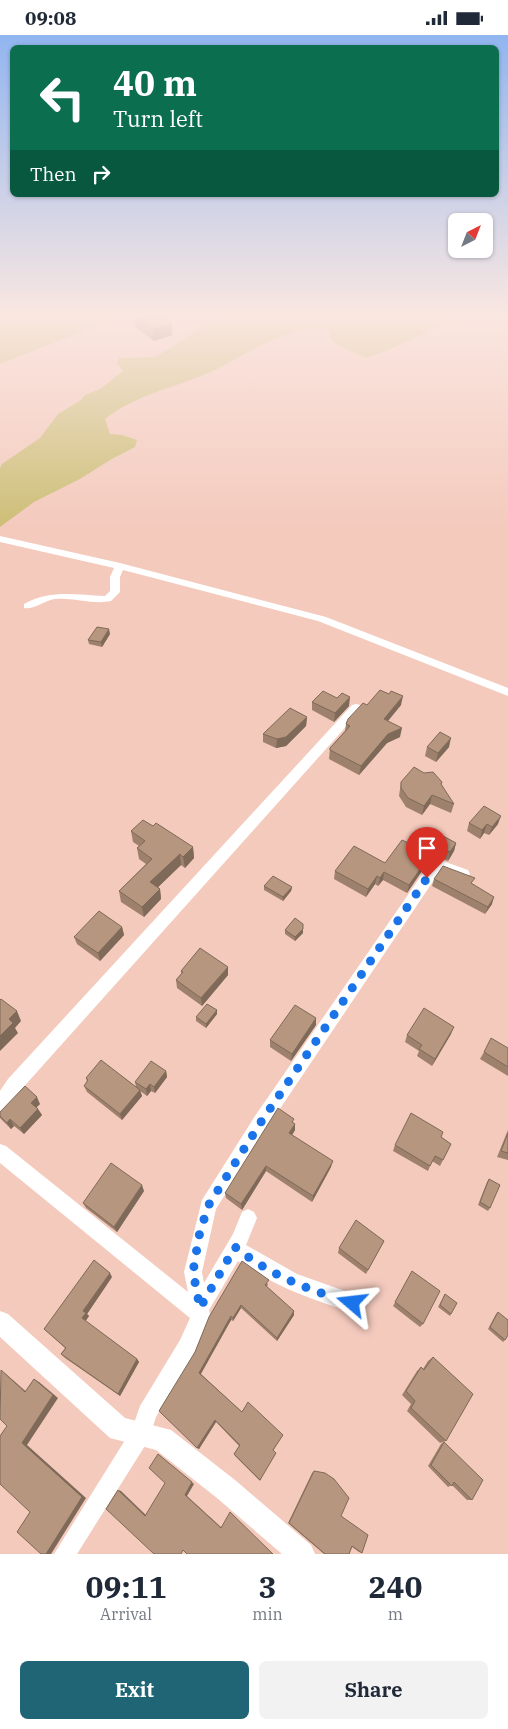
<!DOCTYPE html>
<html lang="en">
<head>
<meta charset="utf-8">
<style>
  body { margin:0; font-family:"IBM Plex Serif",serif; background:#f2f2f3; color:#1f2937; height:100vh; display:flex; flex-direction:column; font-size:19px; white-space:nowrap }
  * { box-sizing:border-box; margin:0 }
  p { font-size:16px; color:#747a83 }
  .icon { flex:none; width:28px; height:28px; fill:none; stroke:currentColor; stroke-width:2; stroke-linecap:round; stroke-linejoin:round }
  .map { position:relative; height:1519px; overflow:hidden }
  .details { display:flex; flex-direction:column; background:#fff; flex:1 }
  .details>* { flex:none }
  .hud { position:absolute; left:10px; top:10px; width:489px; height:152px; border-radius:8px; box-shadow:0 1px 4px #0004; background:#0b6e4f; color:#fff; overflow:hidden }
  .needle { width:32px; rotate:42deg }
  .fabs { position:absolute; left:448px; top:178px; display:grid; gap:10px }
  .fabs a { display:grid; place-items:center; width:45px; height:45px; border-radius:8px; background:#fff; box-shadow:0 1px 4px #0004; font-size:25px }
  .pin { position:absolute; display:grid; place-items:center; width:42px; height:42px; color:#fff; margin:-51px -21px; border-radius:50% 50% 50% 0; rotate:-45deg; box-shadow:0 0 5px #0007 }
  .pin .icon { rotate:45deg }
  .me { position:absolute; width:55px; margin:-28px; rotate:287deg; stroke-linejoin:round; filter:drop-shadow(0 0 4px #0008) }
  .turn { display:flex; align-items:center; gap:18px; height:105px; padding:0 20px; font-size:22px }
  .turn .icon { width:65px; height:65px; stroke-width:2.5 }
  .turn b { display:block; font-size:35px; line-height:42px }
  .then { display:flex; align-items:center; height:48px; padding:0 20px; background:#0003; gap:10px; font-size:19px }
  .eta { display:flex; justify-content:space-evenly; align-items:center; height:85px; text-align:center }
  .eta b { font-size:30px; font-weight:700; line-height:35px }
  .primary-button { display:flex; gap:10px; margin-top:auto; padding:10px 20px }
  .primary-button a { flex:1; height:58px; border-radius:8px; background:#206576; color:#fff; font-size:20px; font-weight:700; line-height:58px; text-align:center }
  .primary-button a+a { background:#f2f2f3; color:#1f2937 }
  .status { display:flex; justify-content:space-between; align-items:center; height:35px; padding:0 25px; background:#fff; direction:ltr }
  .status svg { height:14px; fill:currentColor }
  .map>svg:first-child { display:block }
  .green { fill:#ccbe76 }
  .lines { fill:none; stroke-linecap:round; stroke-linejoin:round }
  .minor { fill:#fff; fill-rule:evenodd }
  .tertiary { fill:#fff; fill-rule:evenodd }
  .wall { fill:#9d816c }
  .shaded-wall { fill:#7f6958 }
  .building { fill:#b6967e; stroke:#7f6958 }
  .route { stroke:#1a73e8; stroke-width:9; stroke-dasharray:0 16.2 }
</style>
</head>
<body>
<div class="status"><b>09:08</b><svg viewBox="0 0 49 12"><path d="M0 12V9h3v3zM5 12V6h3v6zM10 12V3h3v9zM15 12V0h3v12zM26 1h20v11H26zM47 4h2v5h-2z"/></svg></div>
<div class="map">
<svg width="508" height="1519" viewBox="0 0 508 1519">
  <rect width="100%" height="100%" fill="#f4cabd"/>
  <g class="green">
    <path d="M0,279H124L125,280L0,329Z"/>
    <path d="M216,279H472C435,288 403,313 365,323L338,310L330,303L331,297C302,280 238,325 211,337C176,352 135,360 105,384L110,399L122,400L137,405L135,412L110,425L80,444L34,467L0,492V433L2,429L40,403L58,379L81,365L85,360L100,354L123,336L117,328L119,323L155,322L185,304Z"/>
  </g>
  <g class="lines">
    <g class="minor">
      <path d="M0,501L120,528L326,582L508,653V661L318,586L123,535L120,542V557L111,566C93,570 73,562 54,564C44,566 34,575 24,573V569C51,554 76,560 105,561L110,556V542L114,533L0,507Z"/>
      <path d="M356,669L360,670L362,673L360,676L20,1056L6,1076L0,1078V1056L8,1044L352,670Z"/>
      <path d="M437,824L468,835L470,839L468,843L463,845L440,836L267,1093L216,1174L202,1237L204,1248L233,1199L242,1177L248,1174L254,1177L257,1183L246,1210L297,1239L359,1261L361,1268L359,1275L352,1277C312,1265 272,1250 238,1226L209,1275L210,1280L194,1319L156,1382L148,1406L77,1519H54L132,1394L140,1371L180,1305L190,1283L0,1128V1109L6,1111L188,1257L184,1237L202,1165L255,1081L432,825Z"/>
    </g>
    <path class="tertiary" d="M0,1276L8,1279L125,1383L171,1395L235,1445L311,1510L315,1519H282L217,1463L156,1415L110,1403L0,1302Z"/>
  </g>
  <g class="wall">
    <path d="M134,280L172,289V300L154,306L135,292Z"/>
    <path d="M110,599L102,612L89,609L88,605Z"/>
    <path d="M337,663L349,671L334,687L312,675V667Z"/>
    <path d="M367,670H401L388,686L400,702L387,708L359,740L329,724L330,713L345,696L346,689Z"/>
    <path d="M307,682L306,691L286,711L276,713L263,707V699Z"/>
    <path d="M427,712H449L436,727L425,721Z"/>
    <path d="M401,747H442L441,751L454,769L451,778L430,769L422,780L406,772L399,761Z"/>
    <path d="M469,788L498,789L489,800L484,798L480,804L467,796Z"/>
    <path d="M153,791L193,812L194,823L185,833L181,830L158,852L160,854L161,864L144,882L121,867L119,856L146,829L139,824L137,813L139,811L133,807L131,796Z"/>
    <path d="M456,808L454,816L448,826L438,822L430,824L407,858L383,845L378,851L375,849L366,862L334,844L335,836L385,828L429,818Z"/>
    <path d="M434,844L492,869L485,879L432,851Z"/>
    <path d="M264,851L292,852L291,856L283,866L264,855Z"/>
    <path d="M122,892L124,900L100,926L77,909L74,902Z"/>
    <path d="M285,895L303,898L295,906L285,899Z"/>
    <path d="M181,936L228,940L202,971L177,953L176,945L181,939Z"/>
    <path d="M217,975V979L206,993L196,986V982Z"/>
    <path d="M316,990L291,1026L270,1012V1005Z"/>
    <path d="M451,999L432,1031L417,1021L419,1016L405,1007L407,1000Z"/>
    <path d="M508,1013V1041L480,1024L484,1017Z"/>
    <path d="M166,1036L167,1042L155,1058L151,1056L147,1061L140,1056L142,1061L122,1085L87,1057L84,1051L87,1047L86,1043L136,1052L135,1047Z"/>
    <path d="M40,1069L36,1072L42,1080L24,1099L14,1091L11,1094L0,1083V1077Z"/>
    <path d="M293,1088L295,1095L292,1100L331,1132L312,1167L266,1136L242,1175L226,1163L225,1158Z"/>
    <path d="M508,1095V1125L497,1122Z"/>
    <path d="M441,1102L451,1109L440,1131L432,1126L428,1136L393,1116L395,1110Z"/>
    <path d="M489,1144L490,1173L488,1176L478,1170L487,1147Z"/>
    <path d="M144,1156L117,1197L86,1173L83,1168Z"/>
    <path d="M384,1206L366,1239L338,1218L339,1213Z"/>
    <path d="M242,1226L268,1249L267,1252L294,1276V1280L277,1306L241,1273L233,1286L231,1285L201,1339L242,1377L282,1401L273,1416L260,1446L235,1421L234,1419L239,1411L216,1387L199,1414L161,1378L195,1317Z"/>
    <path d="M412,1236L423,1289L420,1292L393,1271Z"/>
    <path d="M112,1242L87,1279L89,1281L85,1286L137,1324L139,1327L120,1361L65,1323L61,1319L65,1313L44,1294Z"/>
    <path d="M445,1259L451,1279L450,1281L438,1272Z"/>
    <path d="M498,1277L505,1305L503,1307L488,1294L496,1279Z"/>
    <path d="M433,1322L446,1406L440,1408L407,1376L411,1369L402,1360L417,1336L421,1332L423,1334L428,1326Z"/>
    <path d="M444,1407L472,1465H467L452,1450L448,1452L428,1431L441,1409Z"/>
    <path d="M314,1436L341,1481L362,1518L359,1517L352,1512L349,1519H324L288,1488L312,1438Z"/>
  </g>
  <g class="shaded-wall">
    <path d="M172,289V300L154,306L153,294Z"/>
    <path d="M109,594L110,599L102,612L101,607Z"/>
    <path d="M403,661L401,670L382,693L384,684Z"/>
    <path d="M350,662L349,671L334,687L335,678Z"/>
    <path d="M307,682L306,691L286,711L276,713L277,704Z"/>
    <path d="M402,693L400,702L387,708L359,740L361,731L388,699Z"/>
    <path d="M451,703L449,712L436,727L438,718Z"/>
    <path d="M432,760L430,769L422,780L424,771Z"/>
    <path d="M501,781L498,789L489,800L492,792Z"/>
    <path d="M487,789L484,798L480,804L482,795Z"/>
    <path d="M456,808L454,816L448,826L450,817Z"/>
    <path d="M193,812L194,823L185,833L183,822Z"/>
    <path d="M440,814L438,822L430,824L407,858L409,850L433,816Z"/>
    <path d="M180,819L181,830L152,858L150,847Z"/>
    <path d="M384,837L383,845L378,851L380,843Z"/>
    <path d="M377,841L375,849L366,862L368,854Z"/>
    <path d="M292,852L291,856L283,866V862Z"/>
    <path d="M160,854L161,864L144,882L142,872Z"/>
    <path d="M494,862L492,869L485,879L488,872Z"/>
    <path d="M122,892L124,900L100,926L98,918Z"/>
    <path d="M303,894V898L295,906V902Z"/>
    <path d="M228,932V940L202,971L201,963Z"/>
    <path d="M217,975V979L206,993V989Z"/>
    <path d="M17,976L21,986L15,993L18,998L0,1016V1001L9,984Z"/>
    <path d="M316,983V990L291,1026L292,1019Z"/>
    <path d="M454,992L451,999L432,1031L435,1024Z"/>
    <path d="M166,1036L167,1042L155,1058L154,1052Z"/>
    <path d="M150,1049L151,1056L147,1061L146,1054Z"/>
    <path d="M140,1055L142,1061L122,1085L120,1079Z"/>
    <path d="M37,1062L40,1069L35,1074L31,1068Z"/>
    <path d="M38,1074L42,1080L24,1099L20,1093Z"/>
    <path d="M10,1084L14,1091L11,1094L7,1088Z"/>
    <path d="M295,1089V1095L289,1105V1098Z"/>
    <path d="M333,1126L331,1132L312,1167L313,1161Z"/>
    <path d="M266,1131V1136L242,1175L241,1169Z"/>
    <path d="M142,1150L144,1156L117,1197L114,1192Z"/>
    <path d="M110,1238L112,1242L87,1279L89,1281L85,1287L82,1283L83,1276Z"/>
    <path d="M241,1270V1273L233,1286V1283Z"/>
    <path d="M294,1276V1280L277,1306V1303Z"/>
    <path d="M231,1281V1285L200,1340L199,1338Z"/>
    <path d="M137,1324L139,1327L120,1361L118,1359Z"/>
    <path d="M1,1335L6,1339L30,1360L25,1357Z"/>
    <path d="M34,1344L39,1347L58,1363L27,1410L86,1463L51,1519H46L22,1408Z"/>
    <path d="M215,1385L216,1387L199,1414L197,1413Z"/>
    <path d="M158,1419L194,1449L187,1461L222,1493H221L185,1460Z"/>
    <path d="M118,1455L121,1456L148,1482L145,1481Z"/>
  </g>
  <g class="building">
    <path d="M134,280H158L172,289L153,294Z"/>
    <path d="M97,592L109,594L101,607L88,605Z"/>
    <path d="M380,655L389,659L391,656L403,661L384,684L402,693L388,699L361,731L330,715V713L350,691L346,689L348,684L363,668L367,670Z"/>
    <path d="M323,656L337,663L342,658L350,662L335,678L312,667Z"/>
    <path d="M290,673L307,682L286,702L277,704L263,699Z"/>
    <path d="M440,697L451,703L438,718L427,712Z"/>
    <path d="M414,732L424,738L433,737L442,747L441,749L454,769L432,760L424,771L408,763L401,753V747Z"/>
    <path d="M484,771L501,781L492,792L487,789L482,795L469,788Z"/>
    <path d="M143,785L153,791L156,788L193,812L183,822L180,819L150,847L160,854L142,872L119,856L152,824L137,813L145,806L131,796Z"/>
    <path d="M443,801L456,808L450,817L440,814L433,816L409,850L384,837L380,843L377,841L368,854L335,836L354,811L385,828L402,805L429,818Z"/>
    <path d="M443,831L475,843L471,848L494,862L488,872L434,844Z"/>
    <path d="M273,841L292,852L283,862L264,851Z"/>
    <path d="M99,876L122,892L98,918L74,902Z"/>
    <path d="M295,883L303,889V894L295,902L285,895Z"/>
    <path d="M200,913L228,932L201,963L176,945L183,937L181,936Z"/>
    <path d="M1,964L17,976L9,984L13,988L0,1001V965Z"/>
    <path d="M207,969L217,975L206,989L196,982Z"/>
    <path d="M295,970L316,983L292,1019L270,1005Z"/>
    <path d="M424,973L454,992L435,1024L419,1014L422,1010L407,1000Z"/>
    <path d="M491,1003L508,1013V1032L484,1017Z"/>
    <path d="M101,1025L140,1055L120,1079L84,1051L88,1045L86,1043Z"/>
    <path d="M151,1026L166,1036L154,1052L150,1049L146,1054L135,1047Z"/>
    <path d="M25,1051L37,1062L31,1068L38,1074L20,1093L10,1084L7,1088L0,1081V1077Z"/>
    <path d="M278,1073L294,1084L292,1087L295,1089L289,1098L333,1126L313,1161L266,1131L241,1169L225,1158Z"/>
    <path d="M411,1078L443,1097L441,1102L451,1109L443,1125L435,1121L430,1131L395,1110Z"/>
    <path d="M508,1098V1118L501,1116Z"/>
    <path d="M111,1128L142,1150L114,1192L83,1168Z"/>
    <path d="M489,1144L500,1150L490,1173L480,1167Z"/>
    <path d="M356,1185L384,1206L368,1235L339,1213Z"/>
    <path d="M94,1225L110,1238L83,1276L86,1278L82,1283L137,1324L118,1359L61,1319L66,1313L44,1294Z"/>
    <path d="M242,1226L269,1245L265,1250L294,1276L277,1303L241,1270L233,1283L231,1281L199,1338L242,1377L248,1367L283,1400L273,1415L276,1418L260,1445L234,1419L240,1410L215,1385L197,1413L159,1376L195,1317L209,1282Z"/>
    <path d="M412,1236L440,1256L423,1289L395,1267Z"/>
    <path d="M445,1259L457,1268L451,1279L440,1270Z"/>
    <path d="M498,1277L508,1285V1300L505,1305L490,1292Z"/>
    <path d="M433,1322L473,1359L446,1406L411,1373L415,1366L406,1356L421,1332L424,1335Z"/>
    <path d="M1,1335L25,1357L34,1344L53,1360L22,1408L82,1462L46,1519H41L17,1497L30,1477L0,1449V1401L7,1391L0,1384Z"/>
    <path d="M444,1407L483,1445L472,1465L454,1447L452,1451L431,1430Z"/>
    <path d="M158,1419L192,1447L185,1460L221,1493L230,1477L273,1519H187L183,1515L181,1519H154L106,1474L118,1455L145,1481L165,1448L149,1433Z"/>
    <path d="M314,1436L325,1438L334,1444L349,1463L341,1481L368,1500L362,1518L352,1511L349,1519H325L289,1488Z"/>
  </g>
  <linearGradient id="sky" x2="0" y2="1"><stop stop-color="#91b5f0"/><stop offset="0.57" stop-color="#fae7e1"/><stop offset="1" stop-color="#fae7e1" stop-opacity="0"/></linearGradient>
  <rect width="508" height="492" fill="url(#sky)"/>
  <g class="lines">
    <path class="route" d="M352,1268C309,1255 271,1241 235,1212L200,1273L193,1237L199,1201L208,1171L261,1087L427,843"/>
  </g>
</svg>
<div class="fabs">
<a><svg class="needle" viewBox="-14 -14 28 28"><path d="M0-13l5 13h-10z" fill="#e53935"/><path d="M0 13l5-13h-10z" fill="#747a83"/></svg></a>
</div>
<div class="pin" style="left:427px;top:843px;background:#d93025"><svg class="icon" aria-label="arrive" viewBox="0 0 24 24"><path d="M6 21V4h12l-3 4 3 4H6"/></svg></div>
<svg class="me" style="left:352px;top:1268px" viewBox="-20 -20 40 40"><path d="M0-17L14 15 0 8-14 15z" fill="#1a73e8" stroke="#fff" stroke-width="4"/></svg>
<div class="hud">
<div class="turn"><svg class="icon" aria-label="left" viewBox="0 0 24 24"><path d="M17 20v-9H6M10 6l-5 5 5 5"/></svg><div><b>40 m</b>Turn left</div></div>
<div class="then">Then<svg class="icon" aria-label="right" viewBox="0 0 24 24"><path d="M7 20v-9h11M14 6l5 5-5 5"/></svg></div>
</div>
</div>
<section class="details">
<div class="eta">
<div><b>09:11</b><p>Arrival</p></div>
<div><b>3</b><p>min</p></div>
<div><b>240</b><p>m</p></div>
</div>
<div class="primary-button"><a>Exit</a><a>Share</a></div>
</section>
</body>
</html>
